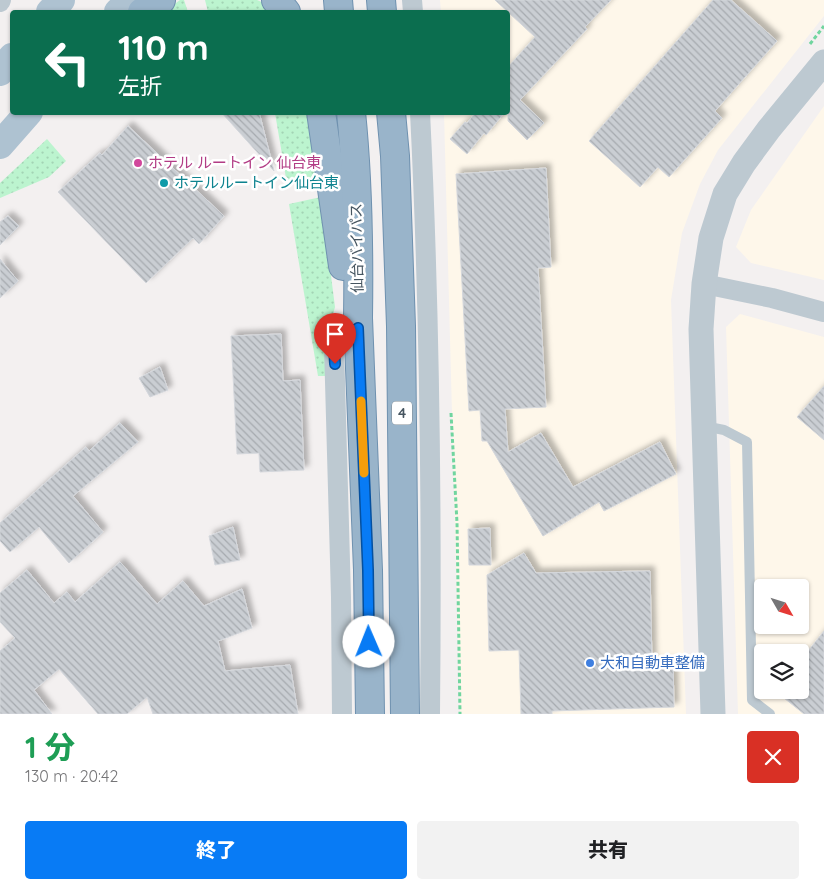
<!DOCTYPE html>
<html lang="ja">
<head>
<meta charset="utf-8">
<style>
  body { margin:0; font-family:Quicksand,"Noto Sans JP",sans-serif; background:#f2f2f2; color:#202124; height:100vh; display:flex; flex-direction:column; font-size:19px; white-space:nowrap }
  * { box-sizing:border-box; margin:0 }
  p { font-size:16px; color:#757577 }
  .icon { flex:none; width:28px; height:28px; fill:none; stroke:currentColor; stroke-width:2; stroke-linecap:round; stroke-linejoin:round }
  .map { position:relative; height:714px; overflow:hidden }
  .drawer { display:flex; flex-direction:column; background:#fff; flex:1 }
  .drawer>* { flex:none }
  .hud { position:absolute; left:10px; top:10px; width:500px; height:105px; border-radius:5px; box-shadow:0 1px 4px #0004; background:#0b6e4f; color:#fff; overflow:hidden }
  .needle { width:32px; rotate:129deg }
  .tools { position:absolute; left:754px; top:579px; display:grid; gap:10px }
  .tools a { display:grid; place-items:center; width:55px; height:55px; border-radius:5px; background:#fff; box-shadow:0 1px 4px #0004; font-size:25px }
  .pin { position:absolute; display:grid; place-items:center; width:42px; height:42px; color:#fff; margin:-51px -21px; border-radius:50% 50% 50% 0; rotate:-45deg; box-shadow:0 0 5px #0007 }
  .pin .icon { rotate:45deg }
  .me { position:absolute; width:55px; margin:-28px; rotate:359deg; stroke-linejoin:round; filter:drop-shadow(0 0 4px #0008) }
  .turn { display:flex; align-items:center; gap:18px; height:105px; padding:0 25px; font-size:22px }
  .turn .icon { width:65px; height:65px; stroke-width:2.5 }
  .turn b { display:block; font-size:35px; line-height:42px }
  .round { display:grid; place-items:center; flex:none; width:52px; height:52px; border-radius:5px; background:#f2f2f2 }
  .head { display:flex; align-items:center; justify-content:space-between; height:85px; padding:0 25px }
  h1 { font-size:30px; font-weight:800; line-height:38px; color:#1e9e55 }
  .button { display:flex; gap:10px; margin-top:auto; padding:10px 25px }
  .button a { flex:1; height:58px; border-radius:5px; background:#087bf5; color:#fff; font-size:20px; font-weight:800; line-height:58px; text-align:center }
  .button a+a { background:#f2f2f2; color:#202124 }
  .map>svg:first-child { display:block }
  .commercial { fill:#fef7ea; fill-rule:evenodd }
  .grass { fill:url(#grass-dots) }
  .building { fill:url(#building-back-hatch); stroke:#d4d7dc; filter:url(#shadow) }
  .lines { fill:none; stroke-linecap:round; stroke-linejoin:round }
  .trunk-casing { stroke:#6f91af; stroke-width:30 }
  .path { stroke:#70d59f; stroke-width:3; stroke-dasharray:4 2.5; stroke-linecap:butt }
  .service { stroke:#bdc9d1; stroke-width:10 }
  .minor { stroke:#bdc9d1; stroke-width:20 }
  .tertiary { stroke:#bdc9d1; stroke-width:25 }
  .primary { stroke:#aec2d1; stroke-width:28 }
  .trunk { stroke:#99b4ca; stroke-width:28 }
  .route-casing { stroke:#05509f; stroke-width:12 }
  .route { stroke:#087bf5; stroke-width:9 }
  .slow { stroke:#f59e0b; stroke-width:9 }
  .hotel-dot { fill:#d1479c; stroke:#fff; stroke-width:2 }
  .culture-dot { fill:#0f9aa8; stroke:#fff; stroke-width:2 }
  .shop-dot { fill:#3f7fe0; stroke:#fff; stroke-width:2 }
  .labels { text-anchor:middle; stroke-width:5; stroke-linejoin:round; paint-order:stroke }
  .shield { fill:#fff; stroke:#7e8890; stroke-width:1 }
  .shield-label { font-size:14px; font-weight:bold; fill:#465560 }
  .hotel-label { font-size:15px; fill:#b23c85; stroke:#fff; text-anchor:start }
  .culture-label { font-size:15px; fill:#0d838f; stroke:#fff; text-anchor:start }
  .street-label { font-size:15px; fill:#465560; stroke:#fff }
  .shop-label { font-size:15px; fill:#366cbe; stroke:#fff; text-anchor:start }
</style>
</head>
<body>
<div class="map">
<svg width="824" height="714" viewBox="0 0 824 714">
  <defs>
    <pattern id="grass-dots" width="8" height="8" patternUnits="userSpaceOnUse" patternTransform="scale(1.25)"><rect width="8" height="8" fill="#bcf4cf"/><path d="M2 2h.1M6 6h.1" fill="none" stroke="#a3d3b4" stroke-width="1.8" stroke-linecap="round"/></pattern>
    <pattern id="building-back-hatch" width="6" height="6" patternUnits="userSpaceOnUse" patternTransform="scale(1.25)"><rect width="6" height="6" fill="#caced3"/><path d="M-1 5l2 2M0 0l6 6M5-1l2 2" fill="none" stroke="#a6aaaf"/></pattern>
    <filter id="shadow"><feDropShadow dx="4.5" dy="-4.5" stdDeviation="2.5" flood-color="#0004"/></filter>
  </defs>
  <rect width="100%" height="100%" fill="#f3f0f0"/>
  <g class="commercial">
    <path d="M440,0H824V16L718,150L700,184L682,233L671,300L686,714H460L444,113L508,112V12H441Z"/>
    <path d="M824,106V280L751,263L736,247L751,210Z"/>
    <path d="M740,314L824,337V714H738L726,327ZM762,588H800V625H762ZM762,652H800V690H762Z"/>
  </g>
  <g class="grass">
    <path d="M180,0H184L188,12H164Z"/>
    <path d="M205,0H257L264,3L272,12H208Z"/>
    <path d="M275,113H310L321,180L287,184Z"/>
    <path d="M47,139L66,161L49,177L0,198V183Z"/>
    <path d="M321,197L335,307L325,345L328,376H318L289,204Z"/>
  </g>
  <g class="building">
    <path d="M495,0H611L585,27L587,29L520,100L544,123L527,140L508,121V67L535,37Z"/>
    <path d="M713,0H731L777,41L715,111L722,118L669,177L658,167L640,187L589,141Z"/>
    <path d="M221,112H259L274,171Z"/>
    <path d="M476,112H505L486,135L484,133L467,154L450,139L465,122L467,123Z"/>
    <path d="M128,126L224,216L199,244L193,238L146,283L58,192L100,153L102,155Z"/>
    <path d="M546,168L551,267L538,268L546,407L505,409L508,452L541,433L573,487L660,442L676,474L604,511L599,502L543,536L487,441H482L480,410L469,411L456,174Z"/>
    <path d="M8,216L19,226L0,245V222Z"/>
    <path d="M0,259L18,281L0,298Z"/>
    <path d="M281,334L283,381L300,380L304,470L260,472L259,453L237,454L231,336Z"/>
    <path d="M160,367L168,390L150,397L139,378Z"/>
    <path d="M824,386V440L797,417Z"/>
    <path d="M120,423L138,442L73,496L103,532L69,563L39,527L10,552L0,541V523L86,447L89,451Z"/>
    <path d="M233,527L240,560L215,565L209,536Z"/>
    <path d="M490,528L491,565H469L468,529Z"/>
    <path d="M524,553L536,573L650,571L652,663L673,662L674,707L552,711V714H521L519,650L489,651L487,575Z"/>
    <path d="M120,562L157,604L183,581L204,606L242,589L252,628L218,641L225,671L290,665L298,714H153L147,697L127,714H98L59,669L34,690L52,714H0V651L15,638L0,622V593L27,570L54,603L67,592L75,602Z"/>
    <path d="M824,631V714H804L774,690H800V661Z"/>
  </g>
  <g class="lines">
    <defs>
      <g id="trunk">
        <path d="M276,0L286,12"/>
        <path d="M338,0L339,12"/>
        <path d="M381,0L382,12"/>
        <path d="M142,12L161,0"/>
        <path d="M321,112L343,266"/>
        <path d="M351,112C358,180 359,250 358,318L368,570L370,714"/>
        <path d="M391,112L395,156L401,326L405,714"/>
      </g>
    </defs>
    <use href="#trunk" class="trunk-casing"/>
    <g class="path">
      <path d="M810,44L824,26"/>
      <path d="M451,413L457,523L460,714"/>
    </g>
    <path class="service" d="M704,426L724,430L747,442L752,700L770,714"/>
    <g class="minor">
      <path d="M412,0L413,12"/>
      <path d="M0,2L1,0"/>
      <path d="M420,112C430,313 432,513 430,714"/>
      <path d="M704,284L772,298L824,312"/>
      <path d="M342,714L341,597L334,346L358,328"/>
    </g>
    <path class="tertiary" d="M713,714L701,329L704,284L711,238L725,194L744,163L769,129L824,62"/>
    <g class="primary">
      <path d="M50,12L61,0"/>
      <path d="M118,12L130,0"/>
      <path d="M0,72L12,57"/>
      <path d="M0,145L29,112"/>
    </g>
    <use href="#trunk" class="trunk"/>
  </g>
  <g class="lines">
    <defs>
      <path id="route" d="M335,364L334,346L358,328L368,570L369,642"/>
    </defs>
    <use href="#route" class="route-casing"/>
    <use href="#route" class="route"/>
    <path class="slow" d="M361,401L364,473"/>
  </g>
  <circle class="hotel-dot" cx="138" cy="163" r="5"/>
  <circle class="culture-dot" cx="164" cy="183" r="5"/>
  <circle class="shop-dot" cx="590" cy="663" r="5"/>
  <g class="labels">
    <rect class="shield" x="392" y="401.5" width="20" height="23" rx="4"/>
    <g class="shield-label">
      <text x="402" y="418">4</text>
    </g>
    <g class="hotel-label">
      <text x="148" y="168">ホテル ルートイン 仙台東</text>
    </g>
    <g class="culture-label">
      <text x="174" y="188">ホテルルートイン仙台東</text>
    </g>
    <g class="street-label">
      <text transform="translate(357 248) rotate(-91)" y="5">仙台バイパス</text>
    </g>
    <g class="shop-label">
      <text x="600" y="668">大和自動車整備</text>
    </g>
  </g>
</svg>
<div class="tools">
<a><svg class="needle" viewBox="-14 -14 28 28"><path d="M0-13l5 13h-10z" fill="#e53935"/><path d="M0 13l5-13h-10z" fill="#757577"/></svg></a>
<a><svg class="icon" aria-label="layers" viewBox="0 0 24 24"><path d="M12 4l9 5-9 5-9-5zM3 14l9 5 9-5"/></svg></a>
</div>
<div class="pin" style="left:335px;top:364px;background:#d93025"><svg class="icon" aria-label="arrive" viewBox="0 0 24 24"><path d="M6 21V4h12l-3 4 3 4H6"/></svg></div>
<svg class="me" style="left:369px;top:642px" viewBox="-20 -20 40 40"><circle r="19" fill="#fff"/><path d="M0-13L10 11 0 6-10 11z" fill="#087bf5"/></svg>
<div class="hud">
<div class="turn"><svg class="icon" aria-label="left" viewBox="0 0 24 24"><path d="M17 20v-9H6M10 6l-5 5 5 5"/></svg><div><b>110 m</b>左折</div></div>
</div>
</div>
<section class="drawer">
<div class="head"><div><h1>1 分</h1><p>130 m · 20:42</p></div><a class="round" style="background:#d93025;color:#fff"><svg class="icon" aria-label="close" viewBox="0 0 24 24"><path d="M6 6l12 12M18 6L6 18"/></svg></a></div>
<div class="button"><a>終了</a><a>共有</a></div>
</section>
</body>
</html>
